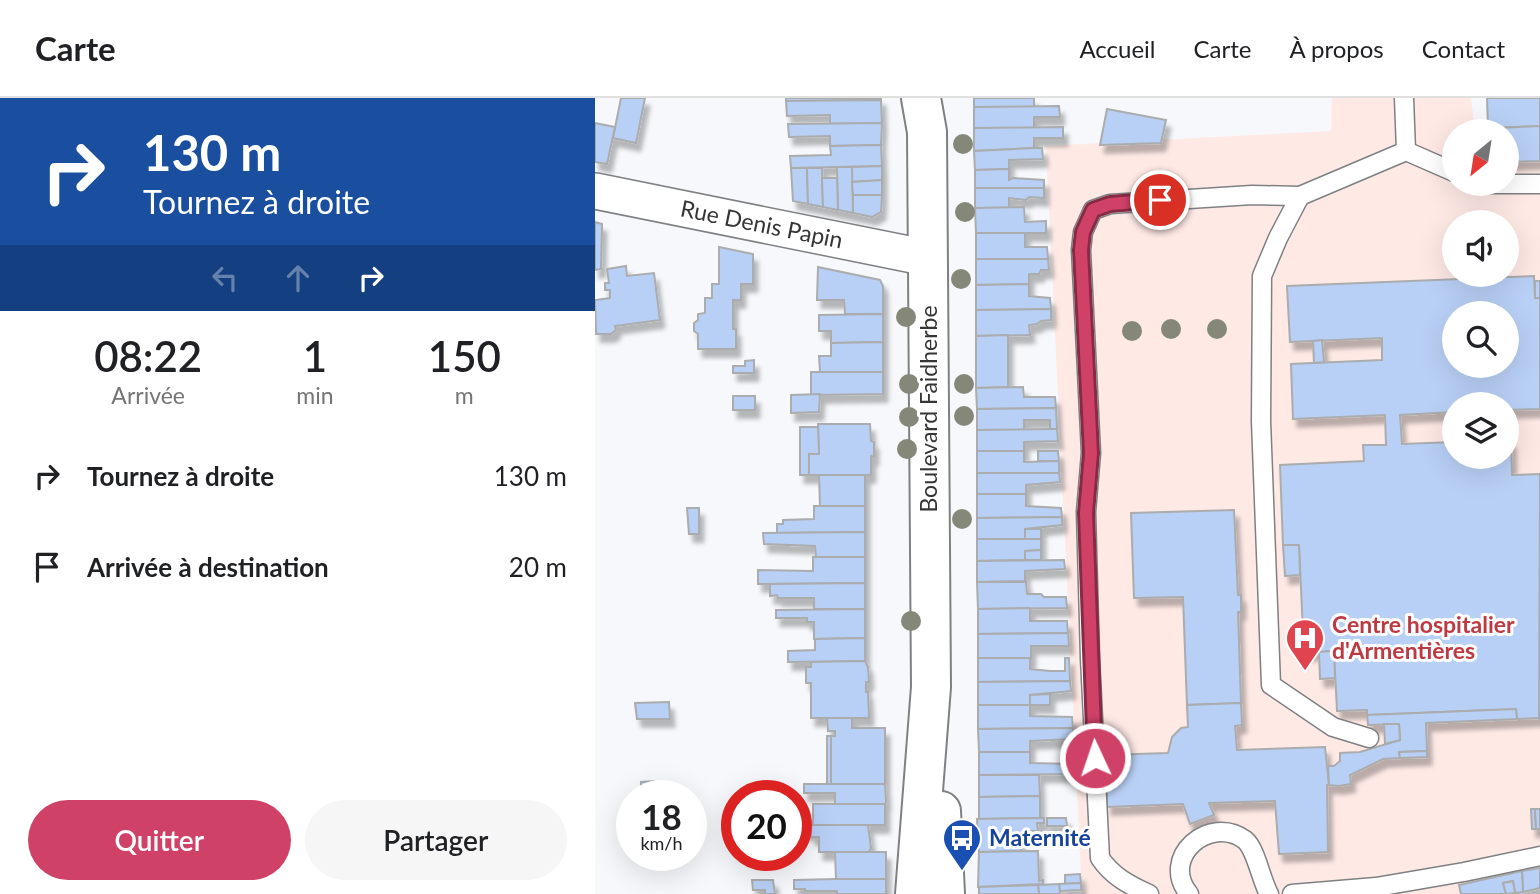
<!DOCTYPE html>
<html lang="fr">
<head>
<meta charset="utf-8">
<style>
  body { margin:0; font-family:Lato,sans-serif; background:#f6f6f6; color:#202124; height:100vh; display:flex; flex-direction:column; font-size:26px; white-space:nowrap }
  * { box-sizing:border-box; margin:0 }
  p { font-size:23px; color:#757577 }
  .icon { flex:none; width:38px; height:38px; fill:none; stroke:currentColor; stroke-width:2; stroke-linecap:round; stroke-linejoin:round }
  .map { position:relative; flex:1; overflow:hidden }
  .details { display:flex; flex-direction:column; background:#fff; width:595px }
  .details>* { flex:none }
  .hud { background:#1a4fa0; color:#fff; overflow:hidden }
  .needle { width:46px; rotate:210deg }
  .buttons { position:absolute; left:847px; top:21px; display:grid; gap:14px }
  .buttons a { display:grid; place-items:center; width:77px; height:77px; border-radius:50%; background:#fff; box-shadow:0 7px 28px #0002; font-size:35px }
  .speed { position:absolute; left:21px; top:682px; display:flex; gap:14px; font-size:35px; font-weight:700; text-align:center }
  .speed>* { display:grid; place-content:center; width:91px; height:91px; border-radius:50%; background:#fff; box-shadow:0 7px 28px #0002; line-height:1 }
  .speed small { font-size:18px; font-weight:400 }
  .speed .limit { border:10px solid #d22; background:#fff; color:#111 }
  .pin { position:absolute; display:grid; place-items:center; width:60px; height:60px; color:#fff; margin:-30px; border:4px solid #fff; border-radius:50%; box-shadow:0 2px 7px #0007 }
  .me { position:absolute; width:77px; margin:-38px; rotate:357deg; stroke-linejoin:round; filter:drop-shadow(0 0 5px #0008) }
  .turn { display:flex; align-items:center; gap:24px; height:147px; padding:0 28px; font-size:32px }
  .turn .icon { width:91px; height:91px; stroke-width:2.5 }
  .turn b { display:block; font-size:49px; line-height:60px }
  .lanes { display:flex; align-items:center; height:66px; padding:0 28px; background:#0003; justify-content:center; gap:35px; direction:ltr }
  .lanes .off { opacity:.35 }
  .eta { display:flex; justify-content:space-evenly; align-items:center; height:119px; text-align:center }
  .eta b { font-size:42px; font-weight:600; line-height:49px }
  .action { display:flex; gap:14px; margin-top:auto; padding:14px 28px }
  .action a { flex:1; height:80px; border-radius:42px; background:#d04168; color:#fff; font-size:28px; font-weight:600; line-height:80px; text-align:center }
  .action a+a { background:#f6f6f6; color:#202124 }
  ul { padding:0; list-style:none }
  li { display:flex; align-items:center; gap:21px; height:91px; padding:0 28px }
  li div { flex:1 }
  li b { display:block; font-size:26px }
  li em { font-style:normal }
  header { display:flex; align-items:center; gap:42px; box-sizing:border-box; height:98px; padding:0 35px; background:#fff; border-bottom:2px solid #e0e0e0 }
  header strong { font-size:33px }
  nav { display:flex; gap:38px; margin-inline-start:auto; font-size:24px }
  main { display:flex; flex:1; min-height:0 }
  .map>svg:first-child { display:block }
  .medical { fill:#fee9e5; fill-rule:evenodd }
  .building { fill:#b9d0f6; stroke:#aaacae; stroke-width:2; fill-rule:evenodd; filter:url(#shadow) }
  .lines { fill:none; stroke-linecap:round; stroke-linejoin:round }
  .lane-casing { stroke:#7f8083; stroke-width:21 }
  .street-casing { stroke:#7f8083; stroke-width:38 }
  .secondary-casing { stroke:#7f8083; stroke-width:42 }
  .lane { stroke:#fff; stroke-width:18 }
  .street { stroke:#fff; stroke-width:35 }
  .secondary { stroke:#fff; stroke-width:38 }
  .tree { fill:#858878 }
  .route-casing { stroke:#872a44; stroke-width:18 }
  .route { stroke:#d04168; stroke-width:12 }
  .labels { text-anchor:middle; stroke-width:6; stroke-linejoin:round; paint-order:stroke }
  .street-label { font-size:23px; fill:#353536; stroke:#fff }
  .health-label { font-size:23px; font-weight:bold; fill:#be3a42; stroke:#fff; text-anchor:start }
  .transit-label { font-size:23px; font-weight:bold; fill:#164399; stroke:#fff; text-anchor:start }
</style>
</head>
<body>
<header>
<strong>Carte</strong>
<nav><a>Accueil</a><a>Carte</a><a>À propos</a><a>Contact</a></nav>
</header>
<main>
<section class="details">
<div class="hud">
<div class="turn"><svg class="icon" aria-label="right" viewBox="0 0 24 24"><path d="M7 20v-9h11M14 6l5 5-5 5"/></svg><div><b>130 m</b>Tournez à droite</div></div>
<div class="lanes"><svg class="icon off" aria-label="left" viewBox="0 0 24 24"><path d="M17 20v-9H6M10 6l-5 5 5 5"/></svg><svg class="icon off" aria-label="ahead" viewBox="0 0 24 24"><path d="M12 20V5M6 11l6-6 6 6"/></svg><svg class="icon" aria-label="right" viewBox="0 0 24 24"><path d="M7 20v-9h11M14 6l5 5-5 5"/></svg></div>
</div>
<div class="eta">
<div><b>08:22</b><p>Arrivée</p></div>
<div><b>1</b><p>min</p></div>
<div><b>150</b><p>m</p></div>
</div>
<ul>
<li><svg class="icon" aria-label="right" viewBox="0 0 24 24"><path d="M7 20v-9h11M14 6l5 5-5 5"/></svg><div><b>Tournez à droite</b></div><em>130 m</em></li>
<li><svg class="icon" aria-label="arrive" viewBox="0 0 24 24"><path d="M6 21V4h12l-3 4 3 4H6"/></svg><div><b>Arrivée à destination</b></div><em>20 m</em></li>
</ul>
<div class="action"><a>Quitter</a><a>Partager</a></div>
</section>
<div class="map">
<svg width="945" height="796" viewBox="0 0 945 796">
  <defs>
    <filter id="shadow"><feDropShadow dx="4.5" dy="8" stdDeviation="2" flood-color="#0004"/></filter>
  </defs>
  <rect width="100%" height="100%" fill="#f7f8fb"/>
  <path class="medical" d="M737,0H876L880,33H859V86H912V64L945,62V790L917,796H487L451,48L736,33ZM859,124H912V177H859ZM859,215H912V268H859ZM859,306H912V359H859Z"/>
  <g class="building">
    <path d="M26,0H50L41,45L18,40Z"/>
    <path d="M191,0H286V2L191,3Z"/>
    <rect x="379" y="0" width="60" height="9"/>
    <path d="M892,0H945V28L893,30Z"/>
    <path d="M286,2L287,25L235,26V17L192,18L191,3Z"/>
    <path d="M464,8L465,19H439V30H379V9Z"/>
    <path d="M512,11L571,22L566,45L505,47Z"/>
    <path d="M0,25L20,29L12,66L0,64Z"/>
    <path d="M287,25L286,47L235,48V38L194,39L193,26Z"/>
    <path d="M945,28V63L912,64V33H881V31Z"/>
    <path d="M468,29V40H439V50L379,53V30Z"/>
    <path d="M286,47L287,68L196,70L195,58L236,57L235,48Z"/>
    <path d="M439,50H447L448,61L414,62V71L380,72L379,53Z"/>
    <path d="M287,68V82L257,84V69Z"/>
    <path d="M242,69H257L258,115L243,112Z"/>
    <path d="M196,70H212L213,106L198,103Z"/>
    <path d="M212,70H227L228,109L213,106Z"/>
    <path d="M414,71V82L418,80L449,82V90H380V72Z"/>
    <path d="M227,80H242L243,112L228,109Z"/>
    <path d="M287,82V97H258L257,84Z"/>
    <path d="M380,90H449V100L434,99L431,102L414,100V110H380Z"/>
    <path d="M258,97H287L286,114L277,119L258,115Z"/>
    <path d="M429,109L430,124L451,123V135H381L380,110Z"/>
    <path d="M0,124L7,126L6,171L0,172Z"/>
    <path d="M381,135H430V149H452L453,161H381Z"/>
    <path d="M124,149L158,156V186H146V202H138V231H141V251H103V236L99,233V225L103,222V216L110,215V200H117V186H124Z"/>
    <path d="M381,161H453L454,172H446L444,176H434V186L381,187Z"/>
    <path d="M31,168L32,178L59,175L65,222L20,228L21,232L16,236H1L0,202L15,200V192H10V185H14L12,171Z"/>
    <path d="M223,169L285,182L288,188V216H250L249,202H222Z"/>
    <path d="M939,178L940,200H945V311L912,312V306H859V314L805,317L807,346L859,344V359H912V342H916L917,377L945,376L944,620L922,621L921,611L772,617V612L742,613L739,553L709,555L704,447H688L685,367L769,363L768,347H791L790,317L698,321L696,266L787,262V240L695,244L692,188ZM859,215H912V268H859Z"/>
    <rect x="940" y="183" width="5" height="17"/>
    <path d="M434,186V198L455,200L456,211L381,212V187Z"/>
    <path d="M456,211V222L446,223L442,226L434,227L435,237L381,238V212Z"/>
    <path d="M288,216V244L236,245V233H224V217Z"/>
    <path d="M413,237V289L381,290V238Z"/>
    <path d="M727,242L729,264L719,265L718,243Z"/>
    <path d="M288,244V274H225L224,258H236V245Z"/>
    <path d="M159,262V275H138V268H150V263Z"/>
    <path d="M216,274H288V296L216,297Z"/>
    <path d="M428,289L429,299H460L461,310L382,311L381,290Z"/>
    <path d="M225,296L224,314L196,315V297Z"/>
    <rect x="138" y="298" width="22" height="14"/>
    <path d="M461,310L462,331H455V322H429V332H382V311Z"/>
    <path d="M223,326H275L276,343L279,344V359L276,358V377H214V356H224Z"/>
    <path d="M205,329H223L224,356H214V377H205Z"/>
    <path d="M455,331H462L463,343L429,344V353H382V332Z"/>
    <path d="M382,353H429V364L464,363V375H382Z"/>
    <path d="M443,353H463L464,363H443Z"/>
    <path d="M382,375H464L465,384L431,387V396H382Z"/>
    <path d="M224,377H270V408H225Z"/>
    <path d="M382,396H431V408L466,410L467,419L382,420Z"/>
    <path d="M219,408H270V434L182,435V426H188V422L219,421Z"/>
    <path d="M92,410H104V436H94Z"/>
    <path d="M639,412L643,497H646V514H643L646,605L592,607L588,499L539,500L536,415Z"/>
    <path d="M467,419V427L430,431V441H382V420Z"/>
    <rect x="430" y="431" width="16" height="10"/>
    <path d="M270,434V459L221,460L220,448L169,446L168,435Z"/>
    <path d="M382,441H446V452L430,453V462L382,463Z"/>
    <path d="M688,447H704L705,477L690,478Z"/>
    <path d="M446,452V462H430V453Z"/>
    <path d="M218,459H270V485L163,486V472L218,473Z"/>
    <path d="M469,462L470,471L430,473V483L382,484V463Z"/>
    <path d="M382,484H431L432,496H446L449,499H471L472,510L383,511Z"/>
    <path d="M270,485V511H219V500H183L182,497L175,498V486Z"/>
    <path d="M435,510V523H472L473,535L383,536V511Z"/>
    <path d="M270,511V540L219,541V524H212V520H181V512Z"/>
    <path d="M473,535L474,548H436V560H383V536Z"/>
    <path d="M270,540V563L193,564V553L220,552V541Z"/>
    <path d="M739,553L740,580L725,581L724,554Z"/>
    <path d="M383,560H435V571L455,573H470V560H474L475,583L383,584Z"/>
    <path d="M270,563L273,569L274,584H271V594H273L274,620H216V585H211V569H216V564Z"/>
    <path d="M475,583L476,593L435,597V607H383V584Z"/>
    <path d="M455,596V607H435V597Z"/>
    <path d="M74,604L75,621H42L40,605Z"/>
    <path d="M646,605L647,627L640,628L642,652L730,649L734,687H732L733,754L684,756L680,703L614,705L619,717L595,726L588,706L512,709L511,657L573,655L577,639L586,630L593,629L592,607Z"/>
    <path d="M383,607H435V618L477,619L478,630L383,631Z"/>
    <path d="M921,611L922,621L831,625L832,653L804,654L805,660L788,661L755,677L756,686L743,688L734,687L733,668H739L745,663V655L765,654L805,642L804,626L773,627L772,617Z"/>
    <path d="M232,620H257V630H290V686H236V638H240V633H233Z"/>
    <path d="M789,626H804L805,642L790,646Z"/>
    <path d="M478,630V641L435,643V654H384L383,631Z"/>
    <rect x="232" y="638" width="4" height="48"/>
    <path d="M832,653V659L805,660L804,654Z"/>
    <path d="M384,654H435V665L480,666V676L384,677Z"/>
    <path d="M384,677H444L445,698L384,699Z"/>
    <path d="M59,683L60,690L46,691V684Z"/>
    <path d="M209,686H290L291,704L290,706H240V695H209Z"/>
    <path d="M75,689L76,698H54L53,690Z"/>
    <path d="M445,698V720L384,721V699Z"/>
    <rect x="218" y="706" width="72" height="21"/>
    <path d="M936,711H940L941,731H937Z"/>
    <path d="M940,711H945V731H941Z"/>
    <path d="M449,720V725H442L443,733H431L426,738V753L384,754L382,721Z"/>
    <path d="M452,720H471L472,728H452Z"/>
    <path d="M201,727H273L276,750L274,754H224V739H216V734H201Z"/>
    <path d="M443,753L444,783L448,782V786L383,789L384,754Z"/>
    <path d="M240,754H291V781H241Z"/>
    <path d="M945,770V790L928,794L927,773Z"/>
    <path d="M927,773L928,794L920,795L918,783L908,785L911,796H866L864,787Z"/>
    <path d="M485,776L486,785L470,786V777Z"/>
    <path d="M241,781H291V796H242V793H210V791H199V782Z"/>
    <path d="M157,782H178L180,796H170V792H158Z"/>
    <path d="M918,783L920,795L911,796L908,785Z"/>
    <path d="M486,785V792L465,793L464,786Z"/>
    <path d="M464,786L465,796H444L443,787Z"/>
    <path d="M443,787L444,796H384V789Z"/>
  </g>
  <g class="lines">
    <defs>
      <g id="lane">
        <path d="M811,53L859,74"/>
        <path d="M887,86H945"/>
        <path d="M705,98L683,140L667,178L666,323L676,587L738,629L774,640"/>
        <path d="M554,796C534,787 517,778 505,760L495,561L491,414L496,355L486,152L488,134L498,112L515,106L657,97L705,98L811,53L809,0"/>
        <path d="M594,796C564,759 615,716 650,742C661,751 666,782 674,796"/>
        <path d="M697,796L781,789L869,774L945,758"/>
      </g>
      <g id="street">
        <path id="s1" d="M0,93L333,160"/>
      </g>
      <g id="secondary">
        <path d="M346,713L350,796"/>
        <path d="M320,796L336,589L332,34L326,0"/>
      </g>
    </defs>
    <use href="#lane" class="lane-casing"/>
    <use href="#street" class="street-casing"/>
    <use href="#secondary" class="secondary-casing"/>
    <use href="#lane" class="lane"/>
    <use href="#street" class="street"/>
    <use href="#secondary" class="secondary"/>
  </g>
  <g class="tree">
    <circle cx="368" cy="46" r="10"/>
    <circle cx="370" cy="114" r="10"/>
    <circle cx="366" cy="181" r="10"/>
    <circle cx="311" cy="219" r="10"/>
    <circle cx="576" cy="231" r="10"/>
    <circle cx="622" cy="231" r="10"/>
    <circle cx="537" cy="233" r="10"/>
    <circle cx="314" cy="286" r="10"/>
    <circle cx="369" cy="286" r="10"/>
    <circle cx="369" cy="318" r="10"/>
    <circle cx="314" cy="319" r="10"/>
    <circle cx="312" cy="351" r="10"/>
    <circle cx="367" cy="421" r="10"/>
    <circle cx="316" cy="523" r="10"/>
  </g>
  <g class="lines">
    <defs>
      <path id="route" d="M500,660L491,415L496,355L486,152L488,134L498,112L515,106L565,102"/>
    </defs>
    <use href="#route" class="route-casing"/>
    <use href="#route" class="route"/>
  </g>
  <defs>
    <symbol id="hospital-pin" viewBox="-11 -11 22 30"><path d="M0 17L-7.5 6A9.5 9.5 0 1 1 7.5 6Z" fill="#e0444e" stroke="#fff"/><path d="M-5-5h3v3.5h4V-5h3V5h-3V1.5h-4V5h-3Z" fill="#fff"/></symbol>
    <symbol id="bus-pin" viewBox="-11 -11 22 30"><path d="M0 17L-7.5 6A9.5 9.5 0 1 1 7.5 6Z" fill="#1a4fb4" stroke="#fff"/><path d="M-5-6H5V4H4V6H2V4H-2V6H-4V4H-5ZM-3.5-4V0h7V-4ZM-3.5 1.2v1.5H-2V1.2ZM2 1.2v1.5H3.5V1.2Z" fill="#fff"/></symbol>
  </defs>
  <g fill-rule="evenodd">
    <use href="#hospital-pin" x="688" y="518" width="44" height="60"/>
    <use href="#bus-pin" x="345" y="718" width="44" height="60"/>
  </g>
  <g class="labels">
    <g class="street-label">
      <text dy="8" stroke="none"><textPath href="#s1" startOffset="170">Rue Denis Papin</textPath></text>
      <text transform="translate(334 311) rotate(-90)" y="8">Boulevard Faidherbe</text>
    </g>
    <g class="health-label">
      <text x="737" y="535">Centre hospitalier<tspan x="737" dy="26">d'Armentières</tspan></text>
    </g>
    <g class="transit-label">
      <text x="394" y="748">Maternité</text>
    </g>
  </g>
</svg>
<div class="buttons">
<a><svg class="needle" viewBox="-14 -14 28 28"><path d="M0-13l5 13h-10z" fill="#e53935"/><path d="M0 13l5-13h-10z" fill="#757577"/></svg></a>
<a><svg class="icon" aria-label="sound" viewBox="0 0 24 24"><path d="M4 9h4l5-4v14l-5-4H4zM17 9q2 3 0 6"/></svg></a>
<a><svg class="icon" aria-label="search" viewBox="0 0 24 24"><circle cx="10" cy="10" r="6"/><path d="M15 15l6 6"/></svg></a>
<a><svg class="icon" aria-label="layers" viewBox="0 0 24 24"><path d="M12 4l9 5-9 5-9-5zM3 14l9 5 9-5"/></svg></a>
</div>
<div class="speed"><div>18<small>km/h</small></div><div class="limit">20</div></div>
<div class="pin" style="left:565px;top:102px;background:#d93025"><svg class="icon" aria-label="arrive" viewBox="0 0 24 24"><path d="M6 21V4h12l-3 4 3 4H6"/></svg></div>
<svg class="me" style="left:500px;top:660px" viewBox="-20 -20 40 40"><circle r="17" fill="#d04168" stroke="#fff" stroke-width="3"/><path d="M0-11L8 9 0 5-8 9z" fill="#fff"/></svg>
</div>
</main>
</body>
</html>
